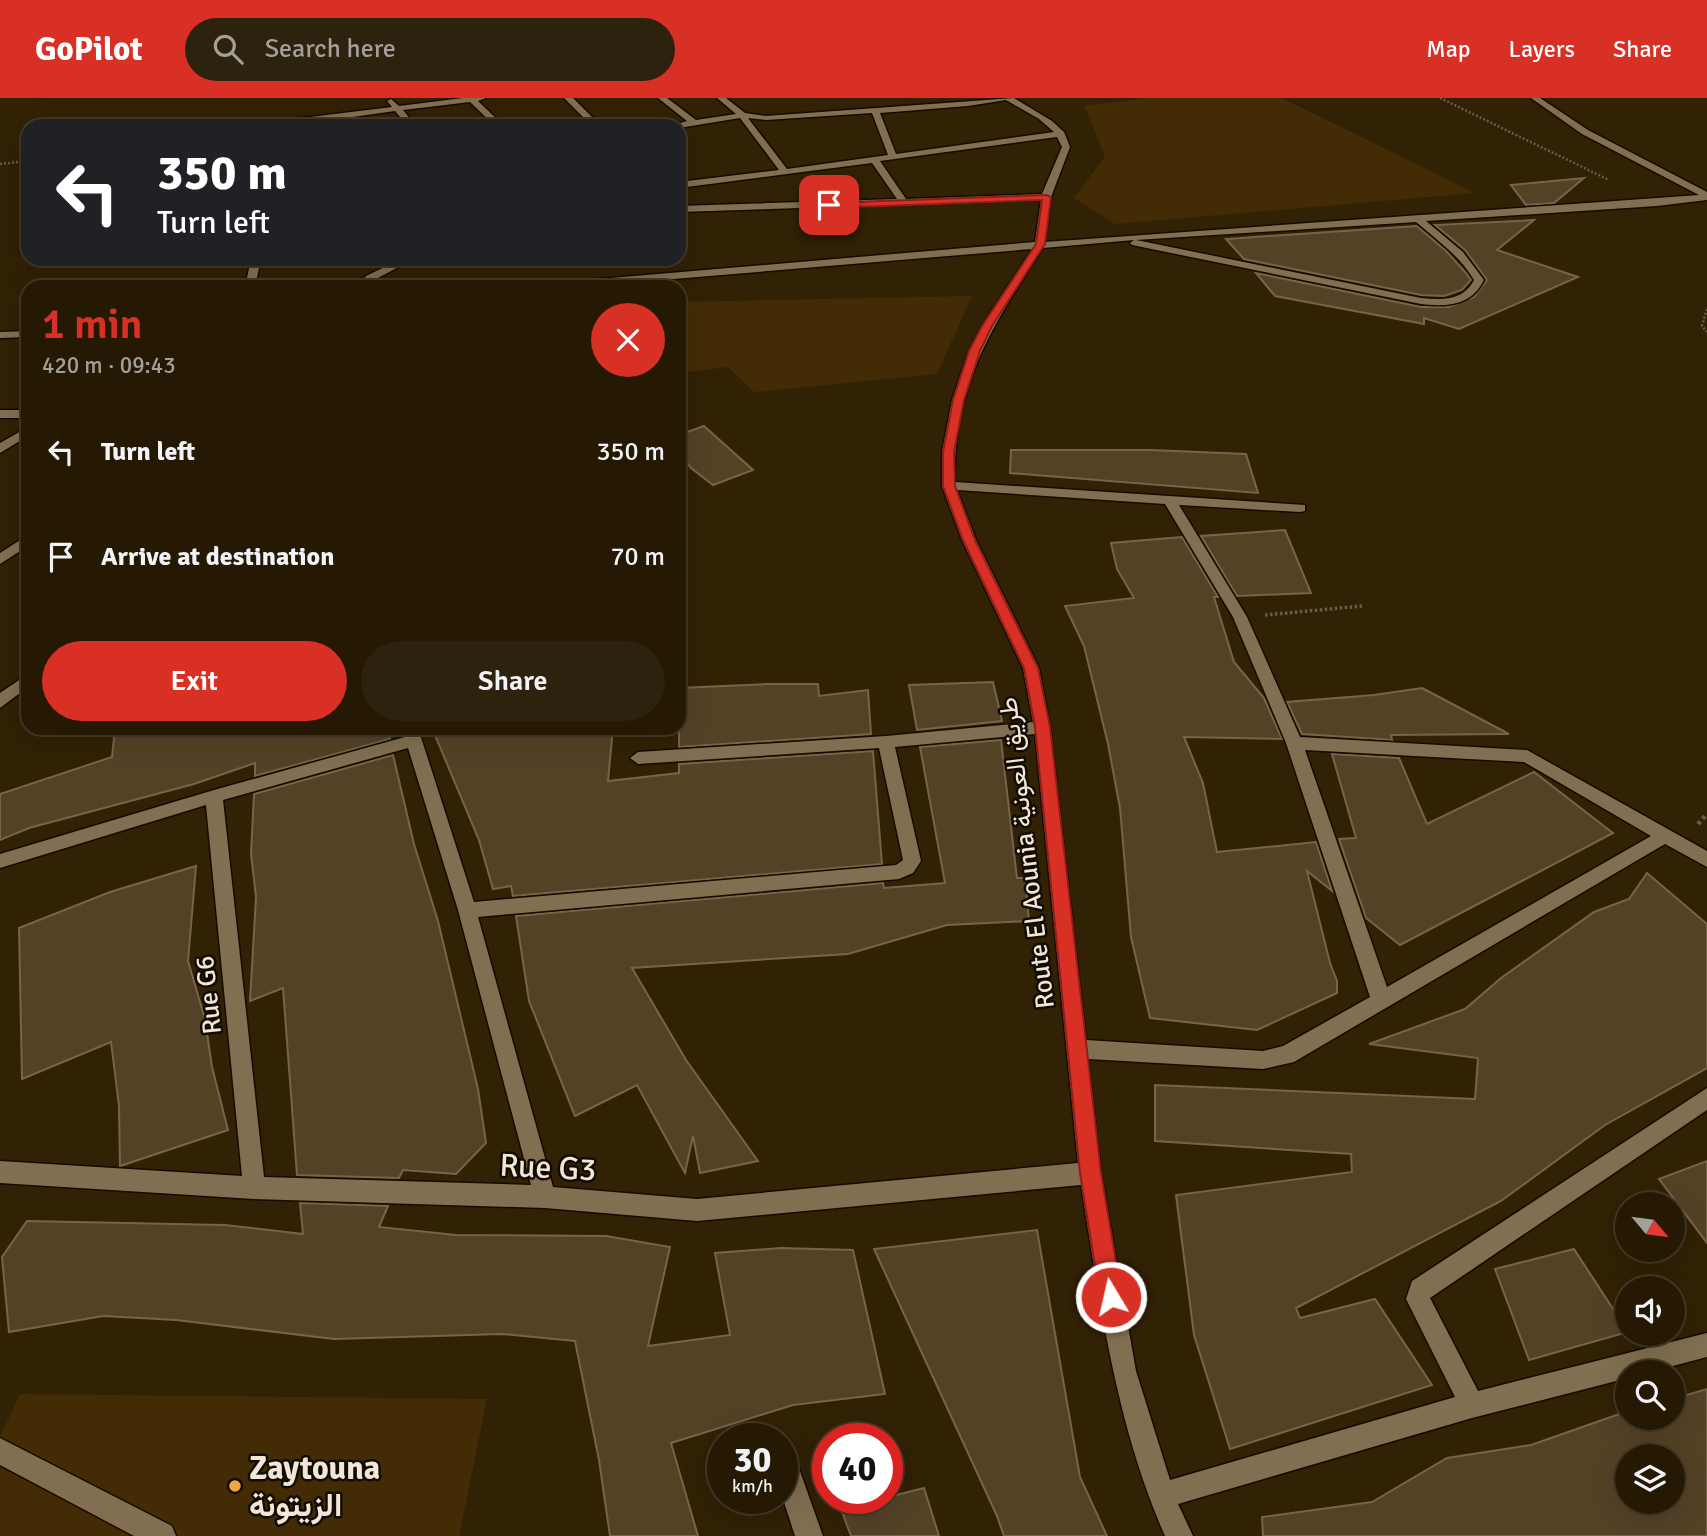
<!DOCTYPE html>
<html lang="en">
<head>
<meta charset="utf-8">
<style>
  body { margin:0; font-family:Signika,Vazirmatn,sans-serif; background:#2d220e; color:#f1f3f6; height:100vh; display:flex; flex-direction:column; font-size:26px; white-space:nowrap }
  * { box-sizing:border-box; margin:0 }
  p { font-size:23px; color:#a3a09a }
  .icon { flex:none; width:38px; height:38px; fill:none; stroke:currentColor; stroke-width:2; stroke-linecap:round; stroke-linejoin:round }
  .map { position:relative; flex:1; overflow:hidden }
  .side { position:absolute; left:21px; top:182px; width:665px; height:455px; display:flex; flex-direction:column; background:#251904; border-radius:21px; box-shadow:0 7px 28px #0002,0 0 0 2px #423826 }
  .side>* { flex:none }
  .guide { position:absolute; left:21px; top:21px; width:665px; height:147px; border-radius:21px; box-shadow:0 7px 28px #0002,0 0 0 2px #423826; background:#202124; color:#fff; overflow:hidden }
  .needle { width:46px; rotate:119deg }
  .buttons { position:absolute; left:1615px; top:1094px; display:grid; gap:14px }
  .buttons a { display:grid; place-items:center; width:70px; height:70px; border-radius:50%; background:#251904; box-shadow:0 7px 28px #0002,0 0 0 2px #423826; font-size:35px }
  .speed { position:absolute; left:707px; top:1325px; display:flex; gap:14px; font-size:35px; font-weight:700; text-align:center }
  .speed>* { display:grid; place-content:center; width:91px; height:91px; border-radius:50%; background:#251904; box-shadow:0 7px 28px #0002,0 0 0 2px #423826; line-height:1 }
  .speed small { font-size:18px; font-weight:400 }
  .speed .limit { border:10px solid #d22; background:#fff; color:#111 }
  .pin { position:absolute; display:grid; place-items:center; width:60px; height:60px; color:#fff; margin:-30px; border-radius:14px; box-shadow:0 4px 10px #0006 }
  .me { position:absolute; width:77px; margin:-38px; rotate:351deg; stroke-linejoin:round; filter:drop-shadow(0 0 5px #0008) }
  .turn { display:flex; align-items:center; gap:24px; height:147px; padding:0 21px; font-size:32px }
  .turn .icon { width:91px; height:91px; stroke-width:2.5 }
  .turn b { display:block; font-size:49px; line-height:60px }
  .round { display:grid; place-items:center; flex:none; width:74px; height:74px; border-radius:37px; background:#2d220e }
  .overview { display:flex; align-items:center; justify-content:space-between; height:119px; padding:0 21px }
  h1 { font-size:42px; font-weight:600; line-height:52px; color:#d93025 }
  .cta { display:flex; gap:14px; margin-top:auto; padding:14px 21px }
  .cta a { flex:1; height:80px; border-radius:42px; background:#d93025; color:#fff; font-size:28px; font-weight:600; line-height:80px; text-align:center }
  .cta a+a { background:#2d220e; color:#f1f3f6 }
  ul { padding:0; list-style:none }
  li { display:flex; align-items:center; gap:21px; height:105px; padding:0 21px }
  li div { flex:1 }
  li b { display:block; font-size:26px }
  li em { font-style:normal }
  header { display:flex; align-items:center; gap:42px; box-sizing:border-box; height:98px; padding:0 35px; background:#d93025; color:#fff }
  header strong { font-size:33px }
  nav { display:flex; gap:38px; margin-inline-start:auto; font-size:24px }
  .search { width:490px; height:63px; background:#2d220e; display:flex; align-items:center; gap:18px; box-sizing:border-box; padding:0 24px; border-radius:38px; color:#a3a09a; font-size:26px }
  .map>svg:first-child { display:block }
  .green { fill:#432c05 }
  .building { fill:#544227; stroke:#786448; stroke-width:2; fill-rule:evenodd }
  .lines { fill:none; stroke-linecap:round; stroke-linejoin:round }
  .minor-casing { stroke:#170b00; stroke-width:3 }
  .path-far2 { stroke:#6b5d45; stroke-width:2.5; stroke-dasharray:2 2; stroke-linecap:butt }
  .path-far1 { stroke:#6b5d45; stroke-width:3.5; stroke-dasharray:2.5 2.5; stroke-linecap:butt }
  .path { stroke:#6b5d45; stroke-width:4.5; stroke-dasharray:3.5 3.5; stroke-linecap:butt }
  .minor { fill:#826f52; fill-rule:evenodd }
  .route { fill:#d93025; stroke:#8d1f18; stroke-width:2 }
  .poi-dot { fill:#f4a443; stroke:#130c03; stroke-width:2.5 }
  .labels { text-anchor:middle; stroke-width:5; stroke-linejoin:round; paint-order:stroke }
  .street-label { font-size:26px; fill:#f1e6d7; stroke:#130c03 }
  .near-street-label { font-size:32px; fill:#f1e6d7; stroke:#130c03 }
  .near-poi-label { font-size:32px; font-weight:bold; fill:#f1e6d7; stroke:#130c03; text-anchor:start }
</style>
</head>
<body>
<header>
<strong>GoPilot</strong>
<div class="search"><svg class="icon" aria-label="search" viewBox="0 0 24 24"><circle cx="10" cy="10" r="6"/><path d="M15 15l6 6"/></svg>Search here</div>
<nav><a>Map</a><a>Layers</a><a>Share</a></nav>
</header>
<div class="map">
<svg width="1707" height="1438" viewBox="0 0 1707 1438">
  <rect width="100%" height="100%" fill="#312105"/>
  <g class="green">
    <path d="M1147,0H1282L1475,95L1115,126L1074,100L1105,58L1084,8Z"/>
    <path d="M972,198L937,276L754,294L728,269L679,275V204Z"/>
    <path d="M20,1296L487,1301L459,1438H0V1339Z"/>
  </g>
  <g class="building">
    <path d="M1584,80L1554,105L1526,107L1511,87Z"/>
    <path d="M1534,122L1497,152L1578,179L1459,231L1424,220V226L1275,198L1256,175L1421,209H1449L1474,199L1487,182L1465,152L1435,127Z"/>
    <path d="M1417,128L1446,153L1466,175L1471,182L1462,192L1444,198L1421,197L1244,161L1226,141Z"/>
    <path d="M704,328L753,372L713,387L691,370L679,354V337Z"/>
    <path d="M1011,352H1151L1246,356L1258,395L1010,375Z"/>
    <path d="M1285,432L1311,495L1237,498L1201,438Z"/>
    <path d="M1182,439L1218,499H1214L1234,564L1264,600L1282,641L1184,639L1203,685L1217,754L1316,744L1332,793L1307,773L1330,865L1337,883V895L1257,932L1150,920L1131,839L1120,710L1108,646L1084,548L1065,508L1134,500L1117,471L1111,445Z"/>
    <path d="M993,584L1002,623L917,632L909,587Z"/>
    <path d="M767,586H818L819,598L868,592L871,636L679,649V590Z"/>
    <path d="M1422,590L1509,636L1391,637L1392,642L1302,636L1287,604L1374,597Z"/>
    <path d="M115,630H387L390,641L255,678V665L194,686L29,730L0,742V696L112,659Z"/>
    <path d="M432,630H613L608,683L679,675V666L873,653L882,766L513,798L511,788L493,791L479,742Z"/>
    <path d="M1001,642L1017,780H1025L1029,823L947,827L848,856L632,870L686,962L758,1063L700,1075L693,1038L685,1075L637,987L575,1018L529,903L516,818L883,785L884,790L945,785L920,649Z"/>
    <path d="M1332,656L1399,660L1427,726L1534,674L1613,735L1400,847L1366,820L1339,741L1356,740Z"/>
    <path d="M393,657L414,746L438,823L478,991L486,1045L456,1076L403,1072L399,1080L297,1077L283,890L250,903L256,799L251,756L254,696Z"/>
    <path d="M196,768L188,863L205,921L212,969L228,1032L120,1068L119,1008L111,944L22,981L19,830L110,794Z"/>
    <path d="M1647,775L1707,826V970L1605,1027L1501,1103L1296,1210L1300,1220L1375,1201L1432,1287L1230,1351L1194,1237L1176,1097L1352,1074L1351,1056L1155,1043V987L1475,1001L1478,960L1369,946L1465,911L1501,880L1594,814L1629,801Z"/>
    <path d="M1707,1063V1145L1659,1081Z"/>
    <path d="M300,1105L388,1108L379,1129L456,1137L606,1138L670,1149L648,1248L730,1237L715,1155L781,1150L853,1152L885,1296L793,1307L671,1345L698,1438H610L599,1362L575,1243L502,1236L334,1241L176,1222L103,1218L9,1234L2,1159L27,1123L225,1127L303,1136Z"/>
    <path d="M1037,1132L1080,1379L1107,1438H1004L997,1418L874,1151Z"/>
    <path d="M1574,1151L1628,1234L1529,1262L1495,1171Z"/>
    <path d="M1707,1291V1438H1263L1262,1419L1372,1404L1447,1360L1531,1347L1628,1313V1320H1673V1301ZM1628,1358H1673V1404H1628Z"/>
    <path d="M924,1390L939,1438H851L841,1411Z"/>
  </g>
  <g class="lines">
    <defs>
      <g id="minor">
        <path d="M463,0H486L478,3L504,28H495L470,4L403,12L416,28H408L395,13L289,28L294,21L392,9L387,3L391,1L399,8Z"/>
        <path d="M564,0H573L601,28H592Z"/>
        <path d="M658,0H667L696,22L736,16L717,0H726L745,15L766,18L1014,0L1052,23L1064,34L1070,49L1051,99L1045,144L1699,97L1582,36L1531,0H1540L1588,32L1707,94V102L1657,108L1426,123L1463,154L1484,182C1471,208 1447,209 1421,206L1132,147L1130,145L1134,142L1043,150C993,227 952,288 955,384L1305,407V413L1300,414L1179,407L1247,519L1300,639L1527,652L1707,753V769L1665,746L1294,964L1263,971L1088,961L1101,1075L1136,1273L1170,1382L1455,1299L1406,1201L1412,1183L1707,990V1012L1430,1200L1478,1293L1707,1235V1259L1650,1274H1628V1280L1472,1320L1178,1406L1193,1438H1165C1116,1327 1100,1206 1081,1087L697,1123L545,1110L254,1101L0,1085V1063L242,1078L206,707L0,770V756L214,692L405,639L402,630H418L474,804L896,767L903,762L879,650L638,666L630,660L638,654L886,638L1033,624L1023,570L962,442L942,388V354L952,302L969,253L982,228L1032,151L577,189H535L540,186L1035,144L1041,102L679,114V108L897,101L872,65L679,90V84L779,72L740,20L679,30L670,28L687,23ZM1006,2L1039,21L1054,34L896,56L880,15L968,8ZM872,15L888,57L787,71L748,20L766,22ZM1057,39L1062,49L1042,96L906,101L880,63ZM1416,124C1437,142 1460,158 1474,182C1463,203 1442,202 1421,200L1136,142ZM957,392L1165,406L1233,519L1286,645L1370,899L1283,948L1263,953L1086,942L1050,629L1039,570L976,442ZM1035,636L1078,1065L697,1101L553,1089L478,819L899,781L913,775L921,763L895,649ZM408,650L458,812L531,1087L264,1079L223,702ZM1305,652L1524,664L1651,738L1387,889Z"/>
        <path d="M251,161H261L255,189H245Z"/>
        <path d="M401,161H414L374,182L368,189H357L366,178Z"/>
        <path d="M28,233V239L0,240V234Z"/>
        <rect x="0" y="312" width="28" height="8"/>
        <path d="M28,329V338L0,355V345Z"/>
        <path d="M28,437V448L0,466V455Z"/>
        <path d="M28,576V589L0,610V595Z"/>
        <path d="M0,1340L172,1428L176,1438H134L0,1367Z"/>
        <path d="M782,1344L791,1348L823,1438H795L782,1398Z"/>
      </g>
    </defs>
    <use href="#minor" class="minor-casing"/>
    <g class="path-far2">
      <path d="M1440,0L1609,82"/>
      <path d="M0,66L28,63"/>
      <path d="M1707,211L1702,228L1707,234"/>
    </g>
    <path class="path-far1" d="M1265,517L1362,508"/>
    <path class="path" d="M1698,726L1707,716"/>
    <use href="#minor" class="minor"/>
  </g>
  <path class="route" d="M1046,97L1051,99L1045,146L992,228L980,253L964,302L954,354L955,388L975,442L1038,570L1050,629L1101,1075L1122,1199L1119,1206L1111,1210L1103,1206L1100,1199L1080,1075L1035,629L1024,570L963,442L943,388V354L953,302L969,253L982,228L1036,146L1042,102L829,110L825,107L829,105Z"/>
  <circle class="poi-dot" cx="235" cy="1388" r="7"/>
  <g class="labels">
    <g class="street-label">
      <text transform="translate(1026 755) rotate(-97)" y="9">Route El Aounia طريق العونية</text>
      <text transform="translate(208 897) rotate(-96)" y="9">Rue G6</text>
    </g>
    <g class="near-street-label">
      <text transform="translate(548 1069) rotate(3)" y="11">Rue G3</text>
    </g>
    <g class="near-poi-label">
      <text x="249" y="1381">Zaytouna<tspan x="249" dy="37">الزيتونة</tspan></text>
    </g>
  </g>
</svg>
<div class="buttons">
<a><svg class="needle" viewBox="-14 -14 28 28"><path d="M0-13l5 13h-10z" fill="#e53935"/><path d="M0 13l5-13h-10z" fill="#a3a09a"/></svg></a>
<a><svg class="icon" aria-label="sound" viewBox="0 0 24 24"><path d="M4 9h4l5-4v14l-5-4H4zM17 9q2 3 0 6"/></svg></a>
<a><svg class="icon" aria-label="search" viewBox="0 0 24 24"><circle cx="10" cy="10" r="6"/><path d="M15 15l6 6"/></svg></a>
<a><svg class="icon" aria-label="layers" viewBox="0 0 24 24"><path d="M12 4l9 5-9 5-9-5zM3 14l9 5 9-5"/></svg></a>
</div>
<div class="speed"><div>30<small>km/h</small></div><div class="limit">40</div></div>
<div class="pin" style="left:829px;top:107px;background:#d93025"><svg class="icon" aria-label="arrive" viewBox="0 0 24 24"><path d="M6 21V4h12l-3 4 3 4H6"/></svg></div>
<svg class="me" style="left:1111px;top:1199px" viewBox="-20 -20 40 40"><circle r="17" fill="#d93025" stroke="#fff" stroke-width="3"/><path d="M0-11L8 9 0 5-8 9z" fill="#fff"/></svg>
<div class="guide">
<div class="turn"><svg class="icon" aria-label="left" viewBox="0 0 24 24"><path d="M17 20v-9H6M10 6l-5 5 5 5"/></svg><div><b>350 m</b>Turn left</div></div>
</div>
<section class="side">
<div class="overview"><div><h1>1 min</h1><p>420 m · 09:43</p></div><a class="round" style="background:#d93025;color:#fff"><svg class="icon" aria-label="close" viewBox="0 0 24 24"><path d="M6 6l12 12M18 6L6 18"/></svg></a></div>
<ul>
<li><svg class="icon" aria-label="left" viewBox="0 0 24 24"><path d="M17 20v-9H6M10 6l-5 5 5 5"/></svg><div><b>Turn left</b></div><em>350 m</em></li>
<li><svg class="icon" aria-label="arrive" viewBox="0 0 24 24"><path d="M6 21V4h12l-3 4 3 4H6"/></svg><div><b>Arrive at destination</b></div><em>70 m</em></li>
</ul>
<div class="cta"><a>Exit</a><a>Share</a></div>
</section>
</div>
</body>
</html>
